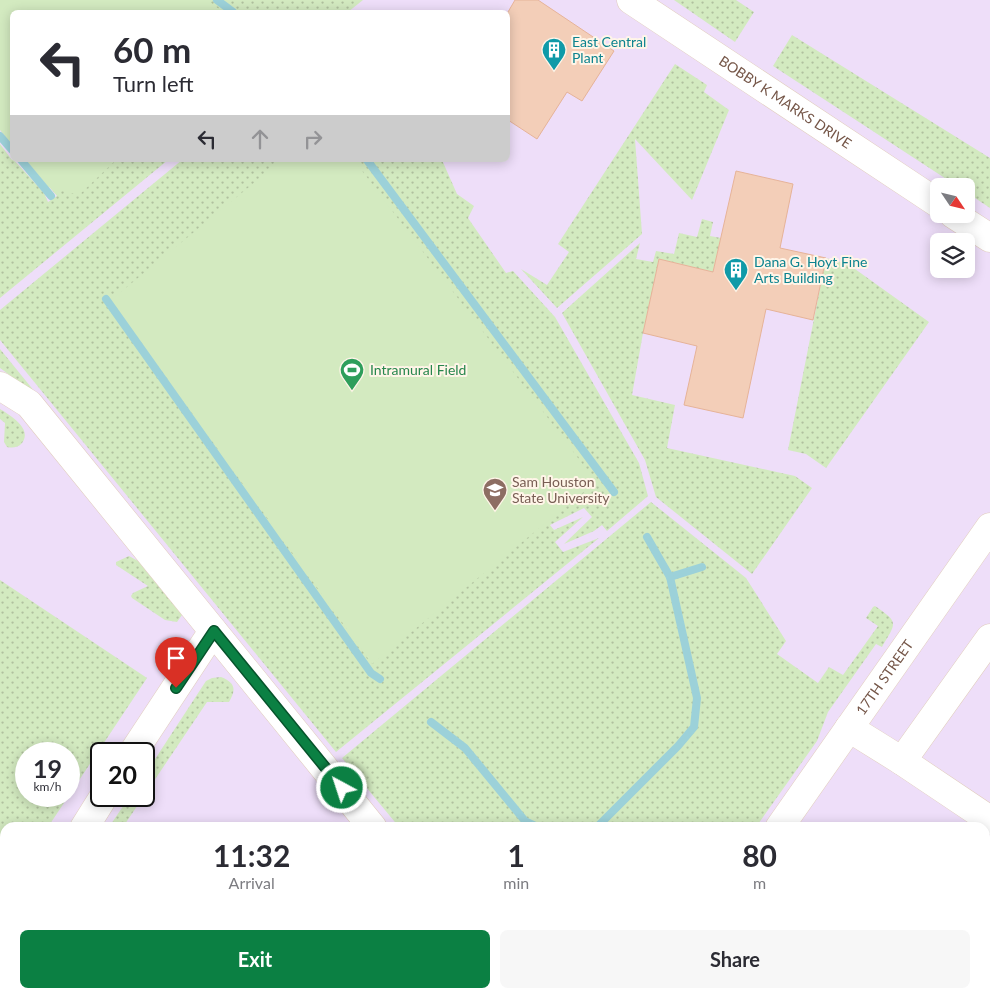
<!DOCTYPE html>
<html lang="en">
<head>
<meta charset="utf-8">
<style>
  body { margin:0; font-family:Lato,sans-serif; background:#f7f7f7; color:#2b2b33; height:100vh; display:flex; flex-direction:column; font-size:19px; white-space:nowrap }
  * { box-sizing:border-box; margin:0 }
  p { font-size:16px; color:#7c7c81 }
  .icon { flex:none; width:28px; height:28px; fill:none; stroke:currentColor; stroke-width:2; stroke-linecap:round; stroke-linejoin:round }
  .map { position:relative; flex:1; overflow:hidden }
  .details { position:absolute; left:0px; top:822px; width:990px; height:176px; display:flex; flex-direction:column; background:#fff; border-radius:15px 15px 0 0; box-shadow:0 2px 12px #0003 }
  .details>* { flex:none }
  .top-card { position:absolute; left:10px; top:10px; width:500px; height:152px; border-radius:8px; box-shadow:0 2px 12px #0003; background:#fff; color:#2b2b33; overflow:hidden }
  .needle { width:32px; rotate:125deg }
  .buttons { position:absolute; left:930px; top:178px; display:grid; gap:10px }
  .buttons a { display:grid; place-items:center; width:45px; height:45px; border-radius:8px; background:#fff; box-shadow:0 2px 12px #0003; font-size:25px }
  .speed { position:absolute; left:15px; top:742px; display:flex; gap:10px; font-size:25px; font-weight:700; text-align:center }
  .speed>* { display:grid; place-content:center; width:65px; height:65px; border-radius:50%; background:#fff; box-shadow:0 2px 12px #0003; line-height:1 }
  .speed small { font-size:12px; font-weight:400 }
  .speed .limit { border:2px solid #111; border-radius:8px; background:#fff; color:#111 }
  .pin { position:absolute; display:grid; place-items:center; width:42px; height:42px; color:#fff; margin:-51px -21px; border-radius:50% 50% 50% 0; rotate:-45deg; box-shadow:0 0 5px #0007 }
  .pin .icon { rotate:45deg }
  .me { position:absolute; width:55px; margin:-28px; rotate:320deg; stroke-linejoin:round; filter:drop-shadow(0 0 4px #0008) }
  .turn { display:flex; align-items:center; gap:18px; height:105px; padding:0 20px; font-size:22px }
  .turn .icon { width:65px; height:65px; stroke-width:2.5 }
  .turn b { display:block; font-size:35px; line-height:42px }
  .lanes { display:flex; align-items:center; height:48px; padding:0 20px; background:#0003; justify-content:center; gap:25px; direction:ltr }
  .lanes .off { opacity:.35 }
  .eta { display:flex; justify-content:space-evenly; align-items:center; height:85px; text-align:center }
  .eta b { font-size:30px; font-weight:700; line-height:35px }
  .primary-button { display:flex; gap:10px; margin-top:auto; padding:10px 20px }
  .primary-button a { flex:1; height:58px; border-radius:8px; background:#0b8043; color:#fff; font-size:20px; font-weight:700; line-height:58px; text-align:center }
  .primary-button a+a { background:#f7f7f7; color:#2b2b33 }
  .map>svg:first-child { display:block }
  .education { fill:#eedef9; fill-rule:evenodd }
  .grass { fill:url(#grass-dots); fill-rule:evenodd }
  .pitch { fill:#d3eac0 }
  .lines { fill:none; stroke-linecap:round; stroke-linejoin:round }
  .stream { stroke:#9cd1d9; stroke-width:8 }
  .building { fill:#f3ceb8; stroke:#e6b398 }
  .minor-casing { stroke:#e1cdbd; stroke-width:29 }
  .minor { stroke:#fff; stroke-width:28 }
  .route-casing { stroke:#07532c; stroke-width:12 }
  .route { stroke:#0b8043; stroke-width:9 }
  .labels { text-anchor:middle; stroke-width:4; stroke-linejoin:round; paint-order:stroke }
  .culture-label { font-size:14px; fill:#0d838f; stroke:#fff5e8; text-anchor:start }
  .street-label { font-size:14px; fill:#755648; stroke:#fff5e8 }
  .leisure-label { font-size:14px; fill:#27864d; stroke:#fff5e8; text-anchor:start }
  .education-label { font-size:14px; fill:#785e54; stroke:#fff5e8; text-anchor:start }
</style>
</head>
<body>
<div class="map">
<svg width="990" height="998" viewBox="0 0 990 998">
  <defs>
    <pattern id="grass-dots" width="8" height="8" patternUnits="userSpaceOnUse" patternTransform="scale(1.25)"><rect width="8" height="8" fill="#d3eac0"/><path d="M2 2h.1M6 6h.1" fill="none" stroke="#b0c09e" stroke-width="1.8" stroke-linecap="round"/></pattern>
  </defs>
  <rect width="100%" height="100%" fill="#fdf1e1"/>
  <path class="education" d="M0,0H990V988L985,989V828H5V994H959L936,998H0ZM12,12H508V160H12ZM939,186H966V214H939ZM939,241H966V269H939ZM26,754H69V796H26ZM101,754H144V796H101Z"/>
  <g class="grass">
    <path d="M0,0H363L348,12H12Z"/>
    <path d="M674,0H736L754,12L735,42Z"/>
    <path d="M792,35L990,158V208L966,192V186H957L773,66Z"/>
    <path d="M675,64L707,85L704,92L729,110L692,200L635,139L642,234L557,308L521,269L547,285L569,252L558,244Z"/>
    <path d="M0,144L12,160H14L44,193L48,202L57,196L26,160H168L0,298Z"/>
    <path d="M182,160H442L457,194L474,206L468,218L506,273L513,271L555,317L639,463L648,496L607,531L602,525L594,531L564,544L592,517L584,508L550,525L554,530L583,517L555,542L563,552L599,538L336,752L0,340V310Z"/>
    <path d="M702,219L713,222L710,236L721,238L713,272L659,259L643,333L632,395L675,405L667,448L795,476L812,488L752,574L656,497L645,460L562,313L640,243L636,259L653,262L656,251L674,254L679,233L697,237Z"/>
    <path d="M826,258L848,264L929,322L826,468L806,454L788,450Z"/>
    <path d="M0,349L39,397L0,368Z"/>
    <path d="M0,409C10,415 33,429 22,443C18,448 12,448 7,447L4,442L5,423L0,419Z"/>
    <path d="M651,502L746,578L786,641L777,654L818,683L829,667L843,675L878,626L866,618L873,607L875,606C898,622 897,622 883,645L882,647L876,644L828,712L817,741L756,827L600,828L599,826L593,828L399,827L342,758Z"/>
    <path d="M129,556L138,561L182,615L177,622L165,620L132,598L131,596L133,593L148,586L116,565V562Z"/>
    <path d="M0,580L147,678L48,827L5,828V893L0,900ZM26,754H69V796H26Z"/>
    <path d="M221,677C236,683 236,690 229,702H207L123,827H109L130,796H144V776L206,681L212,678Z"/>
  </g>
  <g class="pitch">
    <path d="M0,0H207L223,12H12V145L0,130Z"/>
    <path d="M26,160H116L79,195L48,187Z"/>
    <path d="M282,160H354L596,482L372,664L111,300Z"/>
  </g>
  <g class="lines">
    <g class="stream">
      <path d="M217,0L233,12"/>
      <path d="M0,136L12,150"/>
      <path d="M21,160L51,196"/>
      <path d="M367,160L614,492"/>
      <path d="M106,299L371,673L380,679"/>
      <path d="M670,577L702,567"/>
      <path d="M431,722L465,748L525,821L540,828"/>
      <path d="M596,828L678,746L694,727L697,698L670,577L647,537"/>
      <path d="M553,998L558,994"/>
    </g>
  </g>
  <g class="building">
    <path d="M515,0H538L614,51L582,101L567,92L537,139L508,120V12Z"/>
    <path d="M736,171L793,184L780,248L826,258L813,320L766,309L743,418L684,405L697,346L643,333L659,259L713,272Z"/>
  </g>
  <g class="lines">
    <defs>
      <g id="minor">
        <path id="s1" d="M631,0L939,204"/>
        <path d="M953,214L990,238"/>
        <path d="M0,386L29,404L373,828"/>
        <path d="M849,728L902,761L990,820"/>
        <path d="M132,754L213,631"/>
        <path d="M902,761L990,638"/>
        <path d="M84,828L104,796"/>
        <path id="s2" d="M779,828L990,527"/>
        <path d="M985,928L990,927"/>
        <path d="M0,954L5,947"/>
        <path d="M985,973L990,972"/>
        <path d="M509,994L512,998"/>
        <path d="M726,994V998"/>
        <path d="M597,998L603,994"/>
        <path d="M849,998L872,994"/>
      </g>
    </defs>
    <use href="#minor" class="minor-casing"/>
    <use href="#minor" class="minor"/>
  </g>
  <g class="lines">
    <defs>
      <path id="route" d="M176,688L214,631L342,788"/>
    </defs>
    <use href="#route" class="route-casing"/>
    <use href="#route" class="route"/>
  </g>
  <defs>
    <symbol id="building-pin" viewBox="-11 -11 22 30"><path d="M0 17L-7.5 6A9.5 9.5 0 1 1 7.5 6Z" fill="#0f9aa8" stroke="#fff5e8"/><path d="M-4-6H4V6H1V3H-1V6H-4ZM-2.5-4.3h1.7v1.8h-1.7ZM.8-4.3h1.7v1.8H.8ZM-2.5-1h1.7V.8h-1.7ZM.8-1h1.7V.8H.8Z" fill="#fff"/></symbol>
    <symbol id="stadium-pin" viewBox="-11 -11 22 30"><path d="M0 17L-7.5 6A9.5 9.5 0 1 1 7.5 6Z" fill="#2e9e5b" stroke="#fff5e8"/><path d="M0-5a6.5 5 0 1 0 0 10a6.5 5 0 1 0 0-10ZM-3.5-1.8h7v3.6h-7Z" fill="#fff"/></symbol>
    <symbol id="university-pin" viewBox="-11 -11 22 30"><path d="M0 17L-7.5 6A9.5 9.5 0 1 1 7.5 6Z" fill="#8d6e63" stroke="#fff5e8"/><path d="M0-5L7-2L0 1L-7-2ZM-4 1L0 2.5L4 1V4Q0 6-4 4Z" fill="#fff"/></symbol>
  </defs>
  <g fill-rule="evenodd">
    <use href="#building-pin" x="540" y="36" width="28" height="38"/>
    <use href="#building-pin" x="722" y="256" width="28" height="38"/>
    <use href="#stadium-pin" x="338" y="356" width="28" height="38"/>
    <use href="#university-pin" x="481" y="476" width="28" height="38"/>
  </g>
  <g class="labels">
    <g class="culture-label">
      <text x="572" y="47">East Central<tspan x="572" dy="16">Plant</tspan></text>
      <text x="754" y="267">Dana G. Hoyt Fine<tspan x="754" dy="16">Arts Building</tspan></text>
    </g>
    <g class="street-label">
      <text dy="5" stroke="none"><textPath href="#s1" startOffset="185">BOBBY K MARKS DRIVE</textPath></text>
      <text dy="5" stroke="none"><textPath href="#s2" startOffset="184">17TH STREET</textPath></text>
    </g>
    <g class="leisure-label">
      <text x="370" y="375">Intramural Field</text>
    </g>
    <g class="education-label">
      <text x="512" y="487">Sam Houston<tspan x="512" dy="16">State University</tspan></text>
    </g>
  </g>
</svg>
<div class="buttons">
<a><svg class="needle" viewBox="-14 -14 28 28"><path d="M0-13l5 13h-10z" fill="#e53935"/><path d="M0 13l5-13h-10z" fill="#7c7c81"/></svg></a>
<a><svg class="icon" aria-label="layers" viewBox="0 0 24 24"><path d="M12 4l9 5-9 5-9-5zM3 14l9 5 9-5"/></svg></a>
</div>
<div class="speed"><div>19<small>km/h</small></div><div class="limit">20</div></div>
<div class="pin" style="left:176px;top:688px;background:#d93025"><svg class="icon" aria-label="arrive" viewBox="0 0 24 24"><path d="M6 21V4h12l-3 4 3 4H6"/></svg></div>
<svg class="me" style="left:342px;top:788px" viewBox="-20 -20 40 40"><circle r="17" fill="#0b8043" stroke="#fff" stroke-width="3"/><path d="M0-11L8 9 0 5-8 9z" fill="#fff"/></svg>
<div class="top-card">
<div class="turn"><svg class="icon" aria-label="left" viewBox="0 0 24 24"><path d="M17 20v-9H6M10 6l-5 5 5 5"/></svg><div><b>60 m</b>Turn left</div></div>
<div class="lanes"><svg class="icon" aria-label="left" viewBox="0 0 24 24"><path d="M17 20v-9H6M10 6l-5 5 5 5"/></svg><svg class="icon off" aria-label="ahead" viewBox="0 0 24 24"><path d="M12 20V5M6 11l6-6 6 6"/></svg><svg class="icon off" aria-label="right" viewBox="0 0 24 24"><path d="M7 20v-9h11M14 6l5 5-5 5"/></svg></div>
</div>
<section class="details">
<div class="eta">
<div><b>11:32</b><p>Arrival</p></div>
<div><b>1</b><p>min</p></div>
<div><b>80</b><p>m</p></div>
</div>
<div class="primary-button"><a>Exit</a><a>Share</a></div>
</section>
</div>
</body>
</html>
